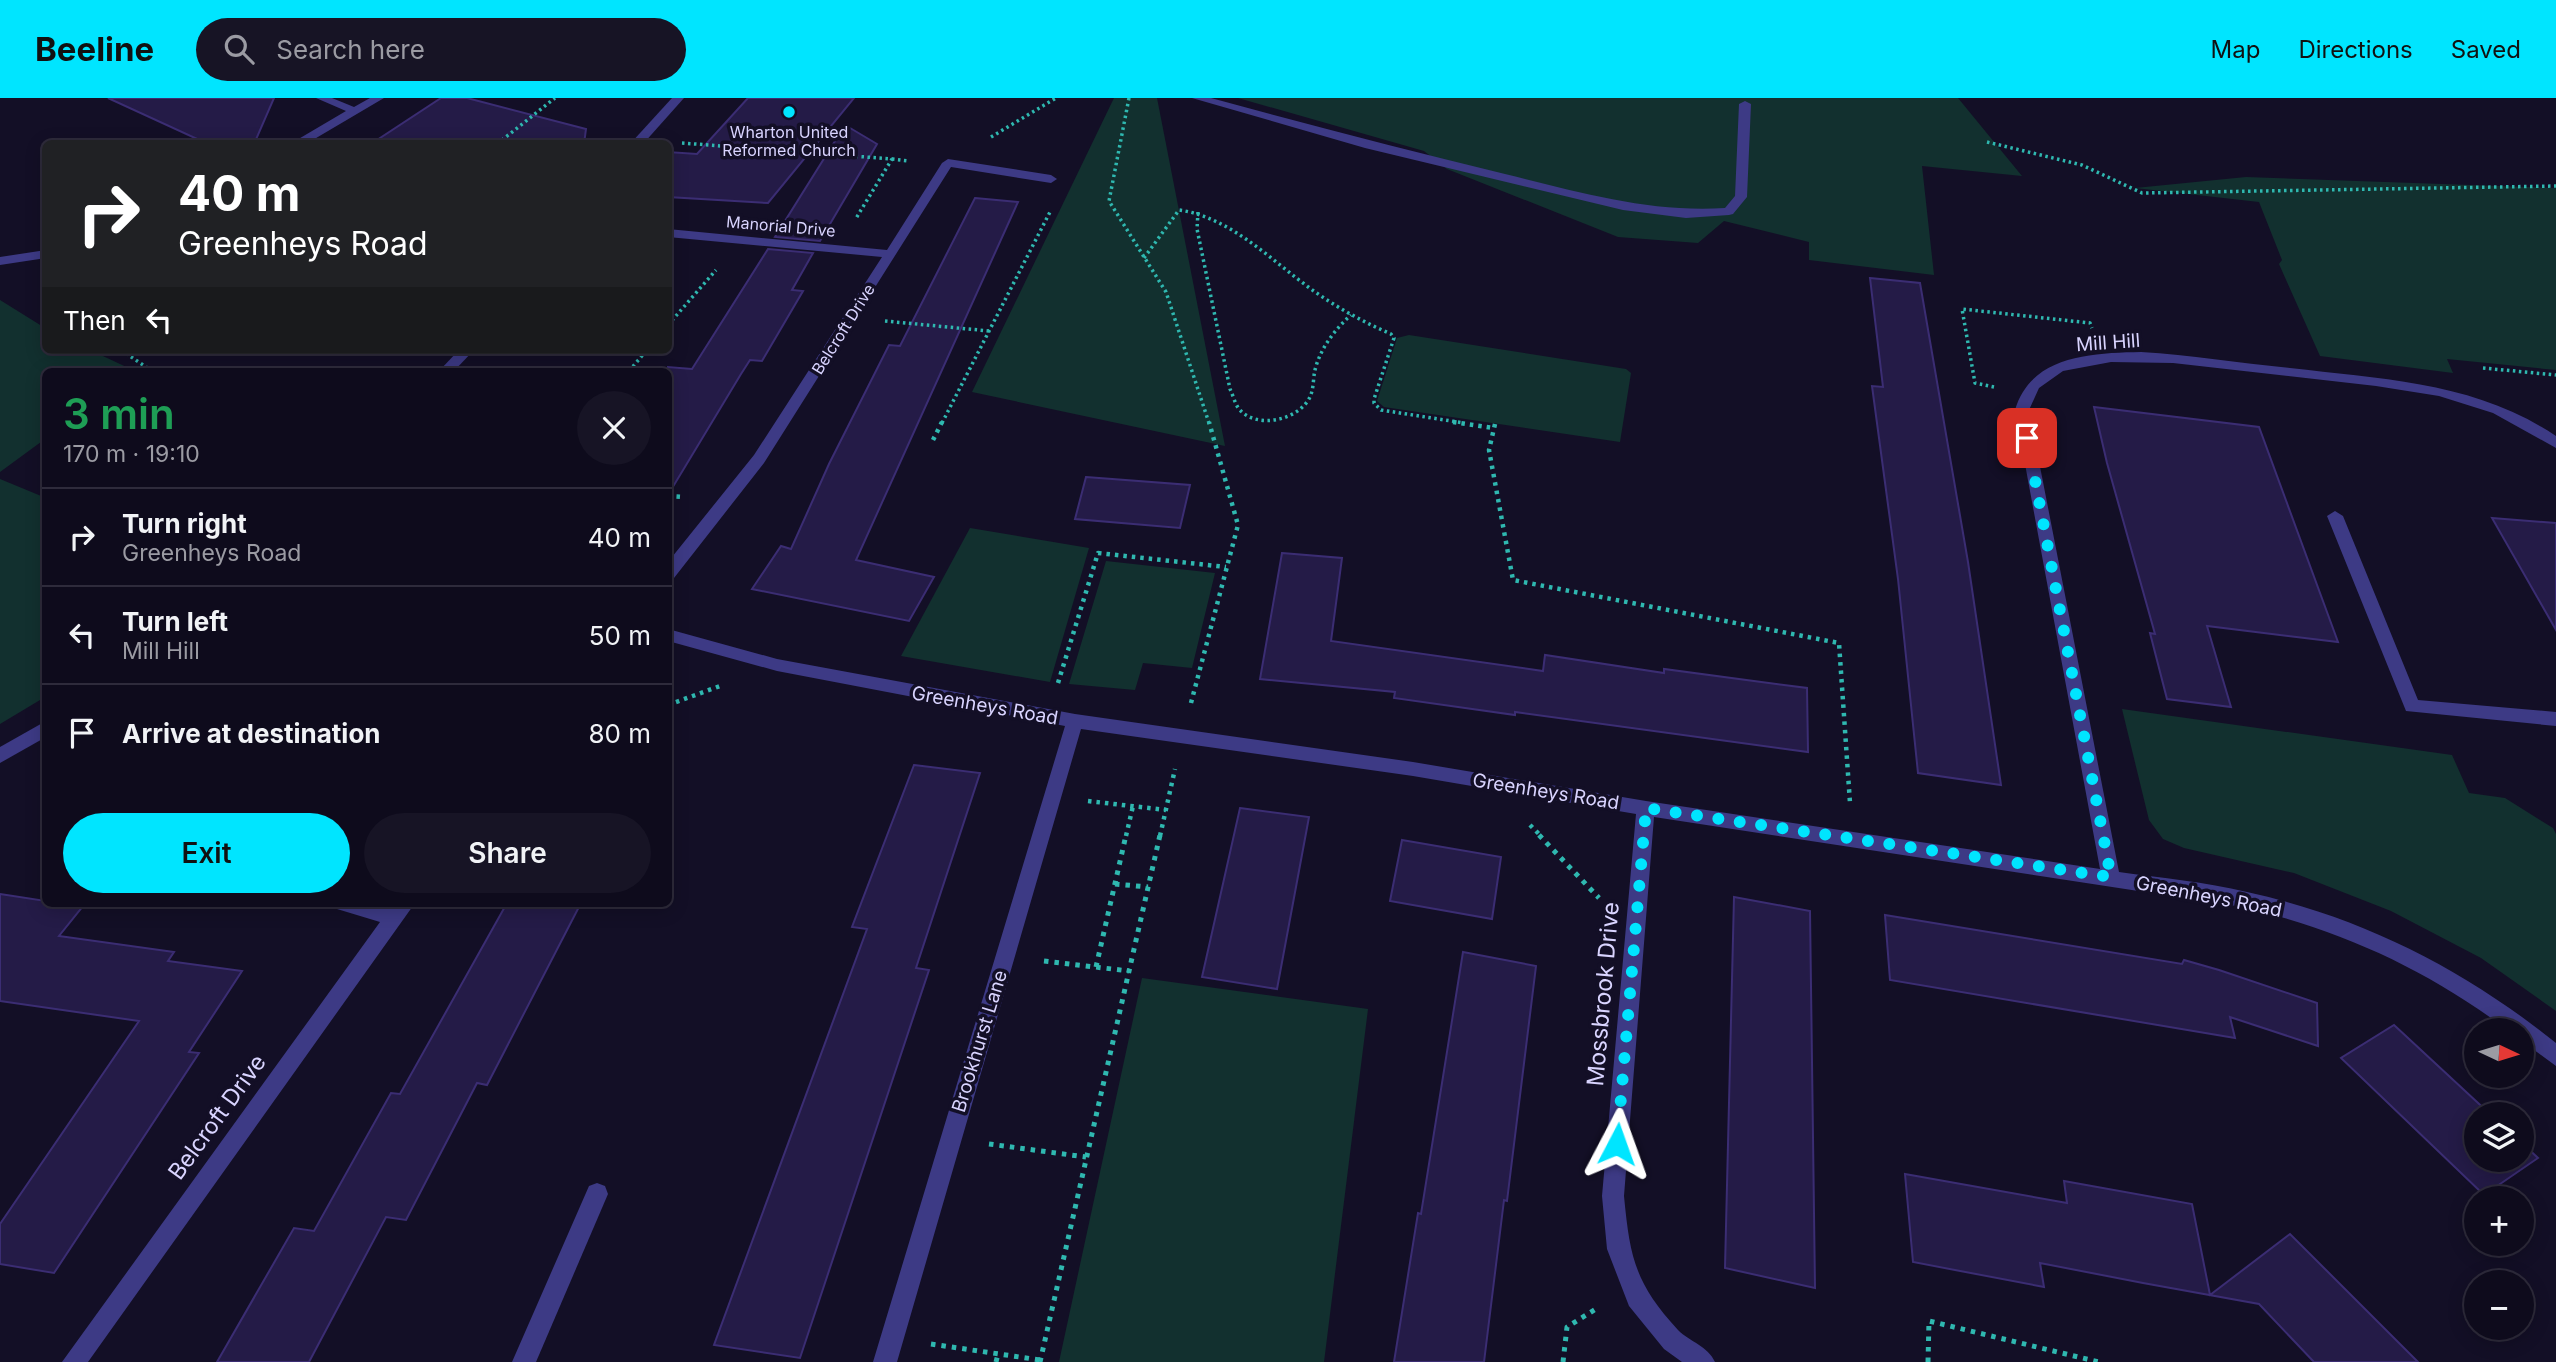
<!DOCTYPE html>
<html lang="en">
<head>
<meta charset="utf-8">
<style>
  body { margin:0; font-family:Inter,sans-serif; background:#171425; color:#f1f3f6; height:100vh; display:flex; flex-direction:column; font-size:26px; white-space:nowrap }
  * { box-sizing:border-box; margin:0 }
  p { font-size:23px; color:#9b9ba3 }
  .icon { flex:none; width:38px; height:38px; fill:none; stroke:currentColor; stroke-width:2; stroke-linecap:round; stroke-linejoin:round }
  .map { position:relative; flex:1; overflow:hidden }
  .drawer { position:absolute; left:42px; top:270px; width:630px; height:539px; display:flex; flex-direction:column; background:#0e0b1c; border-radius:10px; box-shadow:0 4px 18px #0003,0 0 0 2px #2e2b3b }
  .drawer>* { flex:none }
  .guide { position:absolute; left:42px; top:42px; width:630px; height:214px; border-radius:10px; box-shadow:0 4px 18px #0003,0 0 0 2px #2e2b3b; background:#202124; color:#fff; overflow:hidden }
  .needle { width:46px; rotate:94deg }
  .controls { position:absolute; left:2464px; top:920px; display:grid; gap:14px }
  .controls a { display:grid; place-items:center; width:70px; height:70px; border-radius:50%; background:#0e0b1c; box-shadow:0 4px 18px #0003,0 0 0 2px #2e2b3b; font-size:35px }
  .pin { position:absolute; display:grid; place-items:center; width:60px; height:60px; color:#fff; margin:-30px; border-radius:14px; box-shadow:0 4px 10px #0006 }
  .me { position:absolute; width:77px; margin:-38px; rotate:4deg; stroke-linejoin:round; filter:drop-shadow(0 0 5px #0008) }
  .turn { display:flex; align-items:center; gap:24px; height:147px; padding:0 21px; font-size:32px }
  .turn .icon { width:91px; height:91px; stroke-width:2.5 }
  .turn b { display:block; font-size:49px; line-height:60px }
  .then { display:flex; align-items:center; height:66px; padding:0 21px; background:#0003; gap:14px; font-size:26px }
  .round { display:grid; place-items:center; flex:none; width:74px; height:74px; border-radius:37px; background:#171425 }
  .overview { display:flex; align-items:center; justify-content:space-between; height:119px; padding:0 21px }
  h1 { font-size:42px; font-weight:600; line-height:52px; color:#1e9e55 }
  .primary-button { display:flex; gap:14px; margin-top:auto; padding:14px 21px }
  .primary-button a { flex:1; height:80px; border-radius:42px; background:#00e5ff; color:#111; font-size:28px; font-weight:600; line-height:80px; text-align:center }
  .primary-button a+a { background:#171425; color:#f1f3f6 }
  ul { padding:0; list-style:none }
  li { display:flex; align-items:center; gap:21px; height:98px; padding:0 21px; border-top:2px solid #2e2b3b }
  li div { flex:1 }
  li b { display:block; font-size:26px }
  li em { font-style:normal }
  header { display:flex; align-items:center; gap:42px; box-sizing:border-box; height:98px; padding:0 35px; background:#00e5ff; color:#111 }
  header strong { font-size:33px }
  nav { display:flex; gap:38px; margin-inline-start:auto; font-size:24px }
  .search { width:490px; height:63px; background:#171425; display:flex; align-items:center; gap:18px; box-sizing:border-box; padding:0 24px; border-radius:38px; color:#9b9ba3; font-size:26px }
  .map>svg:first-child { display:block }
  .green { fill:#12302f }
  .building { fill:#241b47; stroke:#3b2d73; stroke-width:2 }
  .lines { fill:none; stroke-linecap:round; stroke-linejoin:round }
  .path-far2 { stroke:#2fb8b0; stroke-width:3.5; stroke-dasharray:2.5 3.5; stroke-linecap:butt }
  .path-far1 { stroke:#2fb8b0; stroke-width:4.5; stroke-dasharray:3.5 5; stroke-linecap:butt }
  .path { stroke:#2fb8b0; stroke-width:5; stroke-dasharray:4.5 6; stroke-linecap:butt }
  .lane { fill:#3d3a85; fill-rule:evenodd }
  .street { fill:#3d3a85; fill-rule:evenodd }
  .route { stroke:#00e5ff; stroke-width:12; stroke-dasharray:0 21.6 }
  .poi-dot { fill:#00e5ff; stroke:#130f26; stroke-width:2.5 }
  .labels { text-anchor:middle; stroke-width:7; stroke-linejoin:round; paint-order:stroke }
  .far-poi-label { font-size:16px; fill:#d9d4ff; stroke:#130f26 }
  .far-street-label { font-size:16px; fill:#d9d4ff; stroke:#130f26 }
  .street-label { font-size:19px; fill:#d9d4ff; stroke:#130f26 }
  .near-street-label { font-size:23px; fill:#d9d4ff; stroke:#130f26 }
</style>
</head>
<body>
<header>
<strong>Beeline</strong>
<div class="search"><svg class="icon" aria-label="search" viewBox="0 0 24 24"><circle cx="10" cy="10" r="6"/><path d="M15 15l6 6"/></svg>Search here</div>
<nav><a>Map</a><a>Directions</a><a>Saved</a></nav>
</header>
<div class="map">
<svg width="2556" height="1264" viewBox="0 0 2556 1264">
  <rect width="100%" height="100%" fill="#130f26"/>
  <g class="green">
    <path d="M1114,0H1157L1225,348L972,294Z"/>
    <path d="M1238,0H1958L2022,78L1922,68L1934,177L1809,162V144L1724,123L1698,145L1618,139L1447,71L1424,53Z"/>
    <path d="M2246,79L2556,90V272L2447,261L2453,275L2320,258L2279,166L2282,162L2259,104L2135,90Z"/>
    <path d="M0,202L45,230L46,252H90L135,273H46L45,341L0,374Z"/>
    <path d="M1409,237L1626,271L1631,275L1620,344L1384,309L1377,303L1397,240Z"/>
    <path d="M0,381L46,400L45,599L0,626Z"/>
    <path d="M970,430L1089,450L1050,584L901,558Z"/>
    <path d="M1106,463L1215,475L1192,570L1143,565L1135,592L1069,586Z"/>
    <path d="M2122,611L2452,657L2469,695L2505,700L2553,730L2556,736V913L2481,860L2391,813L2294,775L2184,750L2163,741L2149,722Z"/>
    <path d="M1142,880L1368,911L1324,1264H1059Z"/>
  </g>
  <g class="building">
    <path d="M108,0H274L254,46H208Z"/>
    <path d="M441,0H467L586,31L584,46H371Z"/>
    <path d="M748,0H854L768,105L668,99V54L697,56Z"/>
    <path d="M845,27L877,46L820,143L775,139Z"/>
    <path d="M975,100L1018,104L856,462L934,479L909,523L752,491L781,448L791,451L829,366L889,247L900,248Z"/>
    <path d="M768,151L813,155L792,192L803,193L762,263L750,262L741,276L668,397V269L692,271Z"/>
    <path d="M1870,180L1920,185L1968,464L2001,687L1918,675L1898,481L1872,288L1883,289Z"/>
    <path d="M2094,309L2259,329L2338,544L2207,528L2231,609L2167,601L2150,535L2155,536L2107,365Z"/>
    <path d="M1086,379L1190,387L1180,430L1075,421Z"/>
    <path d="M2492,420L2556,425V532Z"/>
    <path d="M1282,455L1342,460L1331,543L1543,573L1545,557L1664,575V571L1807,590L1808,654L1515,614V617L1394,600L1395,594L1260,581Z"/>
    <path d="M914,667L980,675L916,870L929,872L800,1260L714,1247L867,831L852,829Z"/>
    <path d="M1240,710L1309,719L1277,891L1202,879Z"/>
    <path d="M1402,742L1501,759L1492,821L1390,803Z"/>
    <path d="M0,796L46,803V805L83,808L59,838L174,854L168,863L242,873L189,954L199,955L54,1175L0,1166V1126L139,923L0,903Z"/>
    <path d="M1734,799L1810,813L1815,1190L1725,1170Z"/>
    <path d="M507,805H581L487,987L477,985L406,1122L386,1119L309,1264H217L294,1130L314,1133L391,995L400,996Z"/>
    <path d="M1885,817L2182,866L2184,862L2219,872L2317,905L2318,948L2230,919L2235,940L1890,882Z"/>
    <path d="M1463,854L1536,868L1507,1103L1504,1102L1484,1264H1394L1418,1115L1421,1116Z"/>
    <path d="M2394,927L2491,1017H2476V1062H2522V1045L2538,1060L2484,1097L2341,960Z"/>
    <path d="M1905,1076L2067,1105L2064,1083L2192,1106L2210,1197L2290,1136L2418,1264H2314L2259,1206L2143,1185L2040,1165L2044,1189L1913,1164Z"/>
  </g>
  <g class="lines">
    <g class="path-far2">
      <path d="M1129,0L1109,103L1166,194L1209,325"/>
      <path d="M991,39L1056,0"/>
      <path d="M1987,44L2082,67L2142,95L2556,88"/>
      <path d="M682,45L892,61L855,122"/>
      <path d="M497,46L555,0"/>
      <path d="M892,61L909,63"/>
      <path d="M1198,114L1197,131L1230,291C1233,297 1235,306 1239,311C1257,332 1299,322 1310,299C1314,290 1313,280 1315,272C1320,251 1335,231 1351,217"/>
      <path d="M1144,160L1179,112C1230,119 1271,162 1311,191C1336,209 1363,224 1391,236L1394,240L1374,301V305L1381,312L1464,325"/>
      <path d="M885,223L989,233"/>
      <path d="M668,227L716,172"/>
      <path d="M121,252L152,273"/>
      <path d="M2483,270L2556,277"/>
      <path d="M629,273L647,252"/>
      <path d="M1994,289L1975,285L1962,211L2090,225L2092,230"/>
      <path d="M942,325L1051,112"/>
    </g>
    <g class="path-far1">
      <path d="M1453,324L1494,330"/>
      <path d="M1495,326L1489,352L1513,482L1839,545L1850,705"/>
      <path d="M933,342L942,324"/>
      <path d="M668,398L683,399"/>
      <path d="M1058,585L1098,455L1226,469"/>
      <path d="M1191,605L1238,427L1209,324"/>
      <path d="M668,607L720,588"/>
      <path d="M1088,703L1166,712"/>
      <path d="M1530,727L1541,738"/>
      <path d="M1126,738L1133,708"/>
      <path d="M1160,738L1175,671"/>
    </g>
    <g class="path">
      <path d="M1539,737L1599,800"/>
      <path d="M1115,786L1148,789"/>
      <path d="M1044,863L1129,873"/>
      <path d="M1096,869L1126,737"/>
      <path d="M989,1046L1086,1059"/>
      <path d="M931,1246L1040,1262"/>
      <path d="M996,1264L998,1256"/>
      <path d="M1040,1264L1160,737"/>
      <path d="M1563,1264L1567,1229L1599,1209"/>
      <path d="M1928,1264L1929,1223L2099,1264"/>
    </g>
    <g class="lane">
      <path d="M1192,0H1211C1309,27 1407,52 1505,76C1578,94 1650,115 1725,110L1735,98L1739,6L1745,3L1751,6L1747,99L1733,116L1729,117L1686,120L1623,112L1365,50Z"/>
      <path d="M2335,413L2343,418L2418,602L2556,614V628L2406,613L2327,418Z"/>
      <path d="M597,1085L605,1088L608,1096L536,1264H512L589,1088Z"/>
    </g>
    <g class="street">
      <path d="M316,0H332L354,9L370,0H384L306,46H290L346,13Z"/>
      <path d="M672,0H684L643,46H630Z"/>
      <path d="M948,61L1051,77L1057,81L1051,85L951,69L764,365L674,480L668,482V464L754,357L882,159L668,139V131L887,152L942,65Z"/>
      <path d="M46,152V160L0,167V159Z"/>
      <path d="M459,252H474L454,273H439Z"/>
      <path d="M2141,254C2191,257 2240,265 2290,270C2383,281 2476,284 2556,338V350L2493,315L2439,298L2376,288L2173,265L2111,264L2063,273L2039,290L2029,312L2119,774C2162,780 2205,784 2247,794C2362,819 2464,871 2556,945V968L2522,943V933H2509C2426,871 2343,833 2243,809L1654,719L1624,1098C1630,1160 1635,1185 1678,1232C1690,1244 1708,1248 1715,1264H1682L1664,1251L1629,1208L1607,1151L1602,1098L1636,716L1413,678L1081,631L897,1264H873L1065,628L777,573L668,543V531L777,561L1075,616L1413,664L1646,703L2100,771L2015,312C2031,257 2092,255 2141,254Z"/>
      <path d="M46,623V639L0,665V649Z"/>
      <path d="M334,805H374L391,810L394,805H415L88,1264H62L380,824L337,811Z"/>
    </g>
  </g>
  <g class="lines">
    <path class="route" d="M1617,1046L1646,710L2111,779L2027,340"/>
  </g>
  <circle class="poi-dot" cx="789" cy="14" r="7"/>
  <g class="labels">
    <g class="far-poi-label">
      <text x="789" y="40">Wharton United<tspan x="789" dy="18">Reformed Church</tspan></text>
    </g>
    <g class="far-street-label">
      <text transform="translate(781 128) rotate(5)" y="6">Manorial Drive</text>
      <text transform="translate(843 231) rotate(-58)" y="6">Belcroft Drive</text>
    </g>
    <g class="street-label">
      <text transform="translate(2108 244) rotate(-4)" y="7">Mill Hill</text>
      <text transform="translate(985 607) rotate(10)" y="7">Greenheys Road</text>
      <text transform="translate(1546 693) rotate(9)" y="7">Greenheys Road</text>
      <text transform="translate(2209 798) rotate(11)" y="7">Greenheys Road</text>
      <text transform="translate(979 943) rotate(-73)" y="7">Brookhurst Lane</text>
    </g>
    <g class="near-street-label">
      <text transform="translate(1603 896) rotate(-85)" y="8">Mossbrook Drive</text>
      <text transform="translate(217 1019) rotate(-54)" y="8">Belcroft Drive</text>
    </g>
  </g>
</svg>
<div class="controls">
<a><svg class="needle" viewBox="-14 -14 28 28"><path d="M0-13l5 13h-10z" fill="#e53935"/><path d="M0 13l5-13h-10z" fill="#9b9ba3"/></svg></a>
<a><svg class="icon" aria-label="layers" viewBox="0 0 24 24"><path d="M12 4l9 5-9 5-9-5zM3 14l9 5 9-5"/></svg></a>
<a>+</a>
<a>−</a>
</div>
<div class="pin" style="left:2027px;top:340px;background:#d93025"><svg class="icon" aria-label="arrive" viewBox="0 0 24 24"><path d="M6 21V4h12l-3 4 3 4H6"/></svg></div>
<svg class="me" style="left:1617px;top:1046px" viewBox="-20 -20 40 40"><path d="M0-17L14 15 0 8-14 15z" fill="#00e5ff" stroke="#fff" stroke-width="4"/></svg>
<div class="guide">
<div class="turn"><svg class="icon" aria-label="right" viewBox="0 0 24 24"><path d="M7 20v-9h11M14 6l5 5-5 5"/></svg><div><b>40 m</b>Greenheys Road</div></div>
<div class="then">Then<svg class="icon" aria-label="left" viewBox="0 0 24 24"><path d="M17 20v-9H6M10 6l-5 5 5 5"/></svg></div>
</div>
<section class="drawer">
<div class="overview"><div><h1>3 min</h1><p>170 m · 19:10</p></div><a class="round"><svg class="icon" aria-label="close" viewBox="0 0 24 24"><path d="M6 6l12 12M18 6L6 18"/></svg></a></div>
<ul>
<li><svg class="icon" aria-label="right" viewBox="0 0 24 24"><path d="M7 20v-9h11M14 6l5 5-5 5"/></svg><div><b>Turn right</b><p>Greenheys Road</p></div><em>40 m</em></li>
<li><svg class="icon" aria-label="left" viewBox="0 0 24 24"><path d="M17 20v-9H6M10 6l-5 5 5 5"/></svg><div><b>Turn left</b><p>Mill Hill</p></div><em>50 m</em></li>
<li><svg class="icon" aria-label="arrive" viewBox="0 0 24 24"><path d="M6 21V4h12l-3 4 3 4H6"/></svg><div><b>Arrive at destination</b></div><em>80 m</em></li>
</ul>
<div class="primary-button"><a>Exit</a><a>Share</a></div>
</section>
</div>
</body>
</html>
